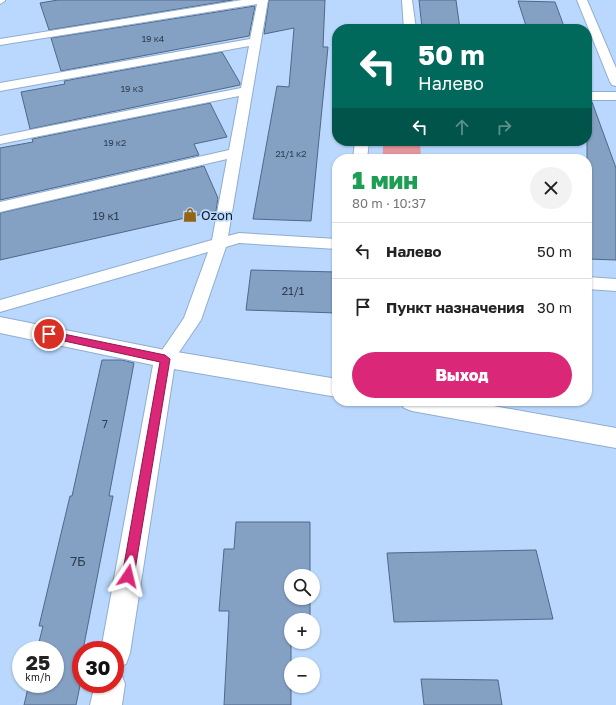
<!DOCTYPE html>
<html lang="ru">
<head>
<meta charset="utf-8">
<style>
  body { margin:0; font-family:"Golos Text",sans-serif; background:#f2f2f2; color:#222; height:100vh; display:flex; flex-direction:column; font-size:15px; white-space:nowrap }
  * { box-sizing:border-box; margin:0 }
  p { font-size:13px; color:#767676 }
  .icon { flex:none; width:22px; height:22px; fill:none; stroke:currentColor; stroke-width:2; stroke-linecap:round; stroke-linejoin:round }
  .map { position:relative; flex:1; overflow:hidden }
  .side { position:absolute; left:332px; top:154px; width:260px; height:252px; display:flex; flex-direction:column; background:#fff; border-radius:16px; box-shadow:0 1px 3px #0004 }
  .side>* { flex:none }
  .hud { position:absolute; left:332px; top:24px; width:260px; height:122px; border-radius:16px; box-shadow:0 1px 3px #0004; background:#00695c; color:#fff; overflow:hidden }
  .controls { position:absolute; left:284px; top:569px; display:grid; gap:8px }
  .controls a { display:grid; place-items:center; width:36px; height:36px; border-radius:50%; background:#fff; box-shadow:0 1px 3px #0004; font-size:20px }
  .speed { position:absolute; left:12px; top:641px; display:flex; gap:8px; font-size:20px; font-weight:700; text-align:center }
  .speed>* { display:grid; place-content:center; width:52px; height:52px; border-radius:50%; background:#fff; box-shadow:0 1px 3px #0004; line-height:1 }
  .speed small { font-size:10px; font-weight:400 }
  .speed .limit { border:6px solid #d22; background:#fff; color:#111 }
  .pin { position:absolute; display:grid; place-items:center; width:34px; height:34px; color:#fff; margin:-17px; border:2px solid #fff; border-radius:50%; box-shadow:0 1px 4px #0007 }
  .me { position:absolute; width:44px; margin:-22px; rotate:10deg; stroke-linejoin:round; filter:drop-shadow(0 0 3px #0008) }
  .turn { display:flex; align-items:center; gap:14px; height:84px; padding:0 20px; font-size:18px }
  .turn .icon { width:52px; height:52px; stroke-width:2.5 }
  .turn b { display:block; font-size:28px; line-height:34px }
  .lanes { display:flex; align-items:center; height:38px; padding:0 20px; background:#0003; justify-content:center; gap:20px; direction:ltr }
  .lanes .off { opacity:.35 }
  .round { display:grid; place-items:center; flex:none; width:42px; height:42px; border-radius:21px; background:#f2f2f2 }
  .headline { display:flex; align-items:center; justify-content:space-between; height:68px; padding:0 20px }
  h1 { font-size:24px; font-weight:800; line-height:30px; color:#1e9e55 }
  .action { display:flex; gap:8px; margin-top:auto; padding:8px 20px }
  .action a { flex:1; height:46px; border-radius:24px; background:#db2777; color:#fff; font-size:16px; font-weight:800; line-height:46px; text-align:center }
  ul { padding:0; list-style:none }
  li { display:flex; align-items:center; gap:12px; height:56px; padding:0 20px; border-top:1px solid #e0e0e0 }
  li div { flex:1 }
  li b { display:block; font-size:15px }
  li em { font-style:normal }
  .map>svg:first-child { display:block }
  .green { fill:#e4949a }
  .building { fill:#84a0c3; stroke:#4e6889 }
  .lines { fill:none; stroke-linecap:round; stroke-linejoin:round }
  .lane-casing { stroke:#90acd0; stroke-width:2 }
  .street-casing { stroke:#90acd0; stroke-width:2 }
  .lane { fill:#fff; fill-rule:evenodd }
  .street { fill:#fff; fill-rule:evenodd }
  .route { fill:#db2777; stroke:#8e194d }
  .labels { text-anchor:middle; stroke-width:3.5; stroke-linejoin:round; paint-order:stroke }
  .far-number-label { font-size:9px; fill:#2e3e50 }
  .number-label { font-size:11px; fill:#2e3e50 }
  .poi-label { font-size:13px; fill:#121d2a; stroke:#bad8fd; text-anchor:start }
  .near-number-label { font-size:13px; fill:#2e3e50 }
</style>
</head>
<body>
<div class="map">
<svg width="616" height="705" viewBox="0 0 616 705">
  <rect width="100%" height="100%" fill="#bad8fd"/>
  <path class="green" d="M383,141H420L421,159H383Z"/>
  <g class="building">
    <path d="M58,0H233L49,30L40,3Z"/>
    <path d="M269,0H325L323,47H328L311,221L253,219L277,86L289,87L294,28L264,34Z"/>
    <path d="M419,0H456L460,29L422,28Z"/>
    <path d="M518,1L555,2L565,29H527Z"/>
    <path d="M255,6L249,36L61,71L51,38Z"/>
    <path d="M222,52L240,83V85L30,129L21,92L65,84L64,81Z"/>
    <path d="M587,102H592L616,168V260L587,259Z"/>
    <path d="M210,103L227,137L194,144L199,155L0,200V148L33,142L32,139Z"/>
    <path d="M204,166L218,198L216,211L0,260V213Z"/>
    <path d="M251,270L337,272V313L246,310Z"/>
    <path d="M102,360H122L134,363L109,496H113L83,650H81V681L76,705H24L29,684H55V650H37L43,626H39L70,496H72Z"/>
    <path d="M236,522H310V576H291V598H310V620H291V705H224L229,611H219L224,549H234Z"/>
    <path d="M536,550L553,619L394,622L387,553Z"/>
    <path d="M421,679L498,680L502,705H424Z"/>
  </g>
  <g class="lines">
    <defs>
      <g id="lane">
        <path d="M0,0H5V1L0,4Z"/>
        <path d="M242,0H268L228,236L239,233L337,239V249L239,243L226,247L201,320L171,364L165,366L159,364L156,359L184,318L208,252L0,312V300L212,240L227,159L0,212V202L229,150L239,96L0,144V136L241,88L249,46L0,91V83L250,39L257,4L0,45V39Z"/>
        <path d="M402,0H412L416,29H404Z"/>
        <path d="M577,0H587L616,68V86L612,85L610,82Z"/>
        <rect x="587" y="92" width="29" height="8"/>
        <path d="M355,141H369L367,159H353Z"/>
        <path d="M587,277L616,279V291L587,289Z"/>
      </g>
      <g id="street">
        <path d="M0,317L165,350L337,379V397L174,369L130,653L126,664L115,668V650H101L153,365L0,333Z"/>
        <path d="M400,401H466L616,428V448L412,411L404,408Z"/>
        <path d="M115,671L121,673L125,684L122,705H90L95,684H115Z"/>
      </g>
    </defs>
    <use href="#lane" class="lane-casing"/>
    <use href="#street" class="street-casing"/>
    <use href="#lane" class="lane"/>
    <use href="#street" class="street"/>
  </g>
  <path class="route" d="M49,331L165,355L170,359L134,576L132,580L128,582L124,580L122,576L160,362L46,337L44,334Z"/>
  <defs>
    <symbol id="shop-bare" viewBox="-9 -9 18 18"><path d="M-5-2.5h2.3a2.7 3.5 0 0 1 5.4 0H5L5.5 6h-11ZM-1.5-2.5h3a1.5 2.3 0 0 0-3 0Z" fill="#956515" stroke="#bad8fd" stroke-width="2.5" paint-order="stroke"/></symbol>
  </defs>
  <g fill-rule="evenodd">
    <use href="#shop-bare" x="180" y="205" width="20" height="20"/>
  </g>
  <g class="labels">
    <g class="far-number-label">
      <text x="153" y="42">19 к4</text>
      <text x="132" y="92">19 к3</text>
      <text x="115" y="146">19 к2</text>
      <text x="291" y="157">21/1 к2</text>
    </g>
    <g class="number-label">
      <text x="106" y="220">19 к1</text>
      <text x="293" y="295">21/1</text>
      <text x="105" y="428">7</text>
    </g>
    <g class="poi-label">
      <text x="201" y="220">Ozon</text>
    </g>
    <g class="near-number-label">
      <text x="78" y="566">7Б</text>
    </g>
  </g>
</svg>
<div class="controls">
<a><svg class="icon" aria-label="search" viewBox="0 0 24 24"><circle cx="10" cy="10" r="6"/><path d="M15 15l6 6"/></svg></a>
<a>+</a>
<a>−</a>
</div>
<div class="speed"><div>25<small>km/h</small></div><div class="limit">30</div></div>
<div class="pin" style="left:49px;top:334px;background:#d93025"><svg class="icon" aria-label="arrive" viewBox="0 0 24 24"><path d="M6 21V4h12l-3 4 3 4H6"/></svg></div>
<svg class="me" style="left:128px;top:576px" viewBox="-20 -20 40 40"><path d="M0-17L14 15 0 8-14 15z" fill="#db2777" stroke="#fff" stroke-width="4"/></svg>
<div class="hud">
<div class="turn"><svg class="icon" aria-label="left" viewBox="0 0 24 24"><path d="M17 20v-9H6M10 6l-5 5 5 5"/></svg><div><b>50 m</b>Налево</div></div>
<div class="lanes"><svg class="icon" aria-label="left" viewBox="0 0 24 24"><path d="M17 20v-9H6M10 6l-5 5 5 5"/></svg><svg class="icon off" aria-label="ahead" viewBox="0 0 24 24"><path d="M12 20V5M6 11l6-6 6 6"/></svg><svg class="icon off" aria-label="right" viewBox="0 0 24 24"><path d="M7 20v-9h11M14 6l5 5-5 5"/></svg></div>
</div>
<section class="side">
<div class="headline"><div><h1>1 мин</h1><p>80 m · 10:37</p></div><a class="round"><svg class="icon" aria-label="close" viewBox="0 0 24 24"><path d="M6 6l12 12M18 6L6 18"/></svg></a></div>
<ul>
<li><svg class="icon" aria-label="left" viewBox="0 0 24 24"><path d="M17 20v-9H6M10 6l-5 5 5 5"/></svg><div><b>Налево</b></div><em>50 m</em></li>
<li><svg class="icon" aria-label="arrive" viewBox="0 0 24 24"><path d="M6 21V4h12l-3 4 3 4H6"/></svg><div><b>Пункт назначения</b></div><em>30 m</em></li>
</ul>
<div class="action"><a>Выход</a></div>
</section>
</div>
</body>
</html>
